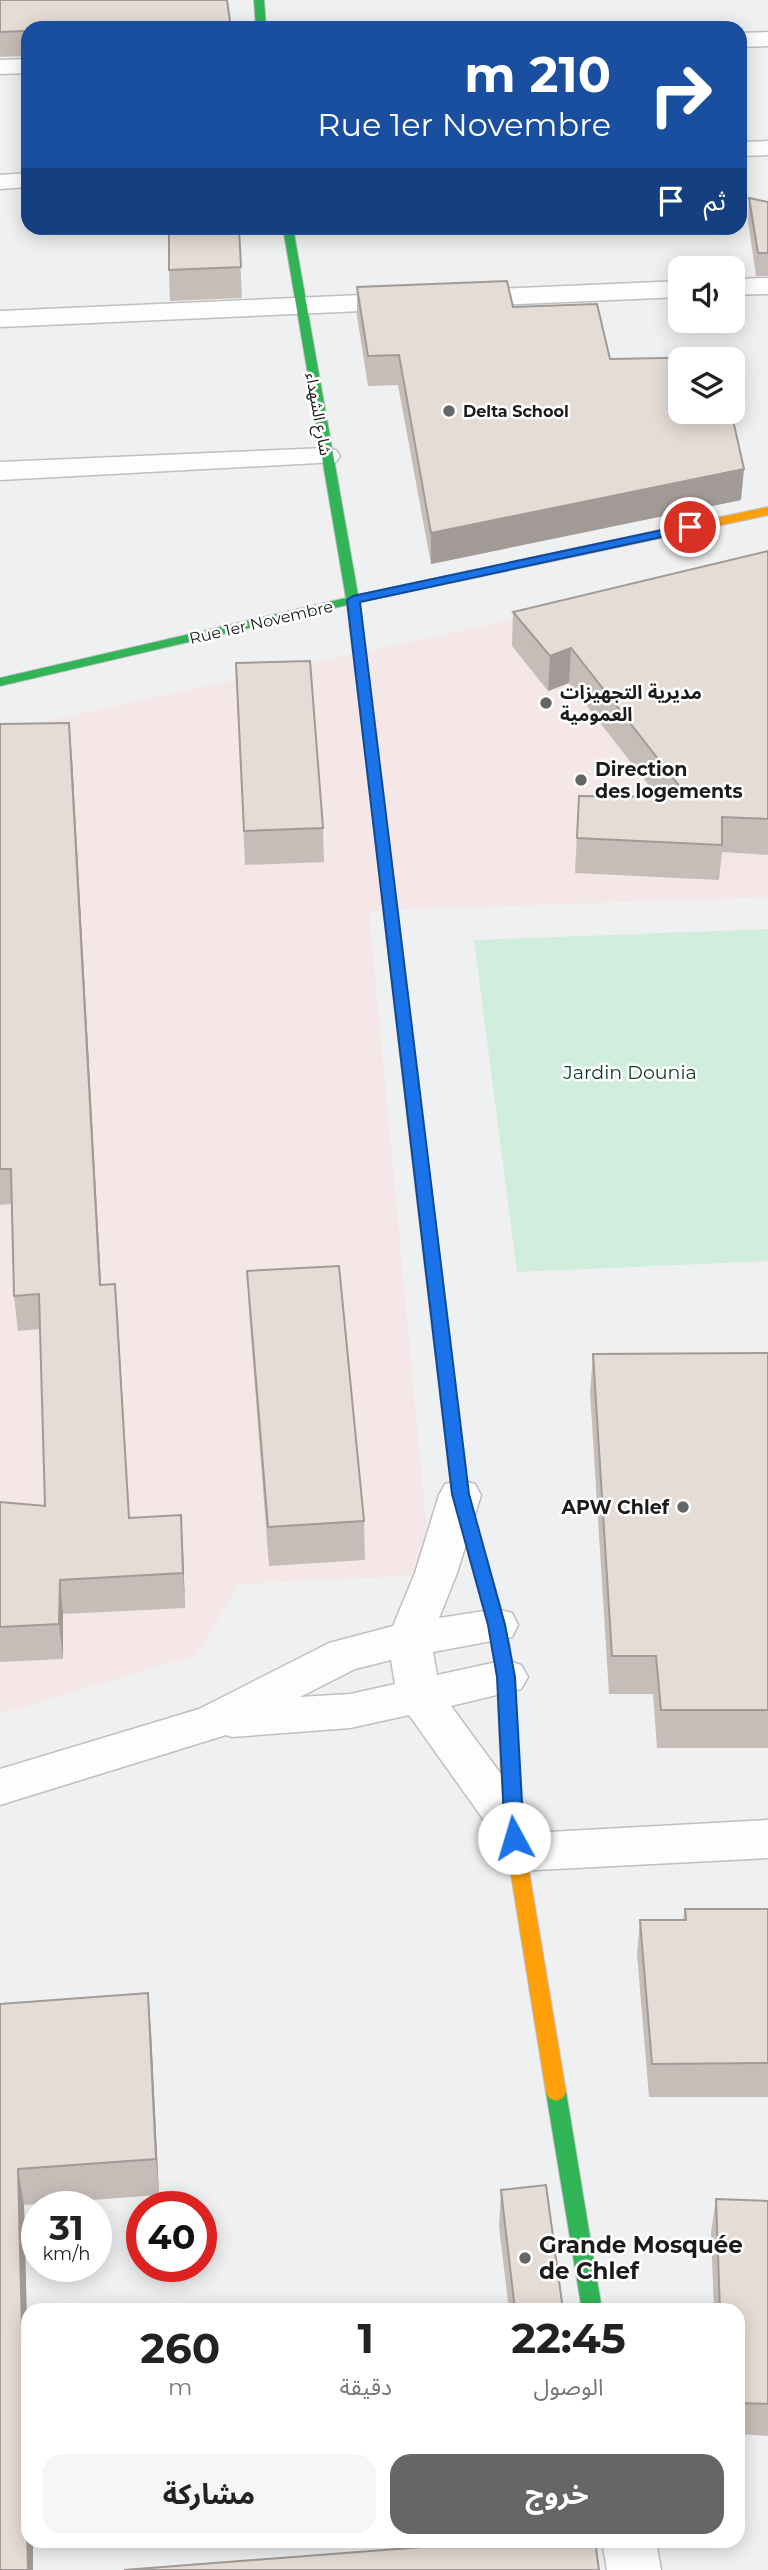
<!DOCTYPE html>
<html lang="ar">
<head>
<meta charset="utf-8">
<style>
  body { margin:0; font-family:Montserrat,"Noto Sans Arabic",sans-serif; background:#f6f6f6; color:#222; direction:rtl; height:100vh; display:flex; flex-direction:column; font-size:26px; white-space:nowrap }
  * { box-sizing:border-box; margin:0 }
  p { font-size:23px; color:#767676 }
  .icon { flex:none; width:38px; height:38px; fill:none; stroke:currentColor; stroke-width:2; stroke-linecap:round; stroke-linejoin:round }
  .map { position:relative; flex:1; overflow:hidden; direction:ltr }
  .side { position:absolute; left:21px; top:2303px; width:724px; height:245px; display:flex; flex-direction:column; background:#fff; border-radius:21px; box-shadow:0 4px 18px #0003; direction:rtl }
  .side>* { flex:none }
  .guide { position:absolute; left:21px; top:21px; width:726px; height:214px; border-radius:21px; box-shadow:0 4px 18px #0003; direction:rtl; background:#1a4fa0; color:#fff; overflow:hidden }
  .tools { position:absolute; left:668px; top:256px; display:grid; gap:14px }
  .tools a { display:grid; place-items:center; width:77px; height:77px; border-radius:14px; background:#fff; box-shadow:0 4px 18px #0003; font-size:35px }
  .speed { position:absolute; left:21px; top:2191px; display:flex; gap:14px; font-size:35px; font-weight:700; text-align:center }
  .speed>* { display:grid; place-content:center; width:91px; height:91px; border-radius:50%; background:#fff; box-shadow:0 4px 18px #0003; line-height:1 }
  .speed small { font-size:18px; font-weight:400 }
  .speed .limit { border:10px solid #d22; background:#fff; color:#111 }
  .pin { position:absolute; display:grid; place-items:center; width:60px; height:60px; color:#fff; margin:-30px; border:4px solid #fff; border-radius:50%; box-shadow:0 2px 7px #0007 }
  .me { position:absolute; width:77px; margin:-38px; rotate:354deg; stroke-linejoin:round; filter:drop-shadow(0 0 5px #0008) }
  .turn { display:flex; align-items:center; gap:24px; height:147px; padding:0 21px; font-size:32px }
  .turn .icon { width:91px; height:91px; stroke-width:2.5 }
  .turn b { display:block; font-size:49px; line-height:60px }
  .then { display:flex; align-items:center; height:66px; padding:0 21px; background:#0003; gap:14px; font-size:26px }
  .eta { display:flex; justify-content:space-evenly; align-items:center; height:119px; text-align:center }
  .eta b { font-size:42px; font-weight:700; line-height:49px }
  .action { display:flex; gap:14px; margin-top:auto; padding:14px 21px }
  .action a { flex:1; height:80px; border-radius:21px; background:#656667; color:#fff; font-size:28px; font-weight:700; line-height:80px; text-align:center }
  .action a+a { background:#f6f6f6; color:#222 }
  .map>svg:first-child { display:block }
  .commercial { fill:#f5e7e7 }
  .green { fill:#d0eddd }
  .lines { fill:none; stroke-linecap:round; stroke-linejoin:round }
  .street-casing { stroke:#bebfc0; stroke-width:3 }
  .fast-casing { stroke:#bebfc0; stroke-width:2 }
  .slow-casing { stroke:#bebfc0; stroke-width:2 }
  .jam-casing { stroke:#bebfc0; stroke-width:2 }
  .street { fill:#fdfdfd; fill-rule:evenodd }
  .fast { fill:#30b455; fill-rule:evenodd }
  .slow { fill:#ff9f0a; fill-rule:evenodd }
  .jam { fill:#e5322d; fill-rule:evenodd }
  .wall { fill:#c6bdb8 }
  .shaded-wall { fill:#a19a96 }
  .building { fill:#e6dcd6; stroke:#a19a96; stroke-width:2 }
  .route { fill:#1a73e8; stroke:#114b97; stroke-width:2 }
  .poi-dot { fill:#656667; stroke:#fff; stroke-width:2.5 }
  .labels { text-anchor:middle; stroke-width:5; stroke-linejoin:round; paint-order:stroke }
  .far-poi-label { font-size:16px; font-weight:bold; fill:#1b1b1c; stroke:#fff; text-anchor:start }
  .far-street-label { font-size:16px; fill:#1b1b1c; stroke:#fff }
  .poi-label { font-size:19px; font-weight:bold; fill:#1b1b1c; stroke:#fff; text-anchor:start }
  .park-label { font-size:19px; fill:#0b3d27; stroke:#fff }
  .near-poi-label { font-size:23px; font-weight:bold; fill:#1b1b1c; stroke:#fff; text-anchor:start }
</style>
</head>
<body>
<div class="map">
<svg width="768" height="2570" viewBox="0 0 768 2570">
  <rect width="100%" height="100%" fill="#eff0f1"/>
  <path class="commercial" d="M768,564V897L369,911L431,1575L239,1584L197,1655L0,1714V731Z"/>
  <path class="green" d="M768,929V1261L517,1272L474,940Z"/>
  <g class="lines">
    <defs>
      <g id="street">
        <path d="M768,32V46L740,47V33Z"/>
        <path d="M28,59V73L0,74V60Z"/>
        <path d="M768,141V155L740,156V142Z"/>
        <path d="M28,173V187L0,189V175Z"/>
        <path d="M768,278V294L733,295V279Z"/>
        <path d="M681,281V297L0,327V311Z"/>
        <path d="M326,448L336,450L340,456L336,462L0,480V462Z"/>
        <path d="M460,1480L475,1484L481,1495L457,1573L439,1618L497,1609L512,1613L518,1625L512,1637L433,1652L437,1675L506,1660L521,1665L528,1677L521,1689L451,1706L528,1811L535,1824L530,1833L768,1820V1858L517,1871L501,1865L494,1852L501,1839L496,1837L409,1715L350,1728L232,1737L226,1735L0,1805V1769L199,1709L329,1643L393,1626L415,1573L439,1495L445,1484ZM391,1660L395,1684L350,1694L300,1697L355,1669Z"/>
        <path d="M602,2541H656L661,2570H607Z"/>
      </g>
      <g id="fast">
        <path d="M254,0H264L266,28H256Z"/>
        <path d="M283,228H293L358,595L539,556L545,560L539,564L359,602L375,735L369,739L363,735L347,605L0,686V678L346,598Z"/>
        <path d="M430,1238L438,1243L468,1495L506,1625L515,1677L517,1729L514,1734L508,1736L502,1734L499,1729L497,1677L488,1625L452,1495L422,1243Z"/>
        <path d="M556,2083L563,2086L566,2092L602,2310H582L546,2092L549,2086Z"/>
      </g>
      <g id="slow">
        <path d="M768,507V515L539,564L533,560L539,556Z"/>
        <path d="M394,938L401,942L438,1243L430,1248L422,1243L387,942Z"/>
        <path d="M508,1722L514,1724L517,1729L521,1824L566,2092L563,2098L556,2101L549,2098L546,2092L503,1824L499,1729L502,1724Z"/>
      </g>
      <path id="jam" d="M369,731L375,735L401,942L394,946L387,942L363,735Z"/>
    </defs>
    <use href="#street" class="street-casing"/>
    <use href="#fast" class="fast-casing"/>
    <use href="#slow" class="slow-casing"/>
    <use href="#jam" class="jam-casing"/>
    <use href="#street" class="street"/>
    <use href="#fast" class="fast"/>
    <use href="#slow" class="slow"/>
    <use href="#jam" class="jam"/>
  </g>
  <g class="wall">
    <path d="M0,0L28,28V56L0,57Z"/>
    <path d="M749,198L768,202V276H756L748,221Z"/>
    <path d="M239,228L242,298L170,301L169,270Z"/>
    <path d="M357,287L513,307L610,359L741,500L431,564L398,385L368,386L357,316Z"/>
    <path d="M768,551V855L722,852L719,880L575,873L579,796L658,797L569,683L548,691L512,646L513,612Z"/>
    <path d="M236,663L323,828L324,862L245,865Z"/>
    <path d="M0,724L72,757L101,1285L115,1284L129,1518L183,1550L185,1608L63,1614V1659L0,1662V1502L45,1506L40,1329L18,1331L14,1296L12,1204L0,1205Z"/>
    <path d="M247,1271L364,1521L365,1560L269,1566L249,1310Z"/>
    <path d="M768,1353V1748H657L653,1694H609L590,1392L593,1354Z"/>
    <path d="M685,1909H768V2097H649L637,1954L640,1920H683Z"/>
    <path d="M0,2004L151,2031L159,2195L24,2205L33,2570H0Z"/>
    <path d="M501,2190L563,2310H509L499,2227Z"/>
    <path d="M716,2199L768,2201V2436L738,2434V2310H714L711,2232Z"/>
  </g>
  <g class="shaded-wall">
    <path d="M744,469L741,500L431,564V533Z"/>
    <path d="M571,648L569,683L548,691L550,656Z"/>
    <path d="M69,723L72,757L103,1320L100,1285Z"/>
    <path d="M115,1284L118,1319L131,1553L129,1518Z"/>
    <path d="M181,1515L183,1550L185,1608L183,1573Z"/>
    <path d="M60,1580L63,1614V1659L59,1624Z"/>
    <path d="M148,1993L151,2031L159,2195L156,2159Z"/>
    <path d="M18,2169L24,2205L28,2364V2541H33V2570H28Z"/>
  </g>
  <g class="building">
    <path d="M0,0H227L231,28H28V36L26,31L0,32Z"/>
    <path d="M749,198L768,202V253H758Z"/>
    <path d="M169,228H239L241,267L169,270Z"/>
    <path d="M507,281L513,307L597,304L610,359L718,357L719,359H681V411H731L744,469L431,533L399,355L368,356L357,287Z"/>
    <path d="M768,551V819L722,817V845L577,838L579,796L688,797L571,648L550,656L513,612Z"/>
    <path d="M310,661L323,828L244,831L236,663Z"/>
    <path d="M69,723L100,1285L115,1284L129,1518L181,1515L183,1573L60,1580L59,1624L0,1627V1502L45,1506L39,1294L14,1296L11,1169H0V724Z"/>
    <path d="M339,1266L364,1521L268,1527L247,1271Z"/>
    <path d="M768,1353V1710H661L656,1656H612L593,1354Z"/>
    <path d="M685,1909H768V2063L652,2064L640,1920H686Z"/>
    <path d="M148,1993L156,2159L18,2169L28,2570H0V2004Z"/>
    <path d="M546,2185L563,2310H515L501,2190Z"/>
    <path d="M716,2199L768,2201V2404L738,2403V2310H720Z"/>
    <path d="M501,2541H595L599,2570H124Z"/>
  </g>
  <path class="route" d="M690,524L696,527L694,530L360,602L469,1494L505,1625L515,1677L524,1838L521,1844L514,1846L508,1844L505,1838L497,1677L488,1625L452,1494L347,600L353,596Z"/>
  <g class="poi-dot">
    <circle cx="449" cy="411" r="7"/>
    <circle cx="546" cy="703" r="7"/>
    <circle cx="581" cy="780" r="7"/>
    <circle cx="683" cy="1507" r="7"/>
    <circle cx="525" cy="2258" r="7"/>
  </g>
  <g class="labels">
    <g class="far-poi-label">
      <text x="463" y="417">Delta School</text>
    </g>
    <g class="far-street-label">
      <text transform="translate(319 414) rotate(80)" y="6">شارع الشهداء</text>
      <text transform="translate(261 622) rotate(-13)" y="6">Rue 1er Novembre</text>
    </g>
    <g class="poi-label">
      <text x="560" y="699">مديرية التجهيزات<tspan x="560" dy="22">العمومية</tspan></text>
      <text x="595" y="776">Direction<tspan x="595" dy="22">des logements</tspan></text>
      <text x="669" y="1514" text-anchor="end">APW Chlef</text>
    </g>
    <g class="park-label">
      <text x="630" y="1079">Jardin Dounia</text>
    </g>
    <g class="near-poi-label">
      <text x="539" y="2253">Grande Mosquée<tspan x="539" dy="26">de Chlef</tspan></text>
    </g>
  </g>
</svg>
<div class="tools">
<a><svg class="icon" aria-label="sound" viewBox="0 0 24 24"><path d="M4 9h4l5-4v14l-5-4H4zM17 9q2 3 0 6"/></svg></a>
<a><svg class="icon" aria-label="layers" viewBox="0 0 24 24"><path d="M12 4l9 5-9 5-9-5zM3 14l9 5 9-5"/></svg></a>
</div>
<div class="speed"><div>31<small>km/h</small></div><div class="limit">40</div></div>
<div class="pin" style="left:690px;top:527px;background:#d93025"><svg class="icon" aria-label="arrive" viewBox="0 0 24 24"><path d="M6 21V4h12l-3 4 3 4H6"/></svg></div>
<svg class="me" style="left:514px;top:1838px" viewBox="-20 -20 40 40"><circle r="19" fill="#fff"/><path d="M0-13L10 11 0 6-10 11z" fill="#1a73e8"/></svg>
<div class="guide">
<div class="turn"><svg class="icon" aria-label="right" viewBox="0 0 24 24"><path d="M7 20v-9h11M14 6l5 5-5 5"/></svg><div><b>210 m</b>Rue 1er Novembre</div></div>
<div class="then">ثم<svg class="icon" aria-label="arrive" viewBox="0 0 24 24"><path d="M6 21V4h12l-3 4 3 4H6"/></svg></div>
</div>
<section class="side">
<div class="eta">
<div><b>22:45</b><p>الوصول</p></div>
<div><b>1</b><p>دقيقة</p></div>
<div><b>260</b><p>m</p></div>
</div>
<div class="action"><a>خروج</a><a>مشاركة</a></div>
</section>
</div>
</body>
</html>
